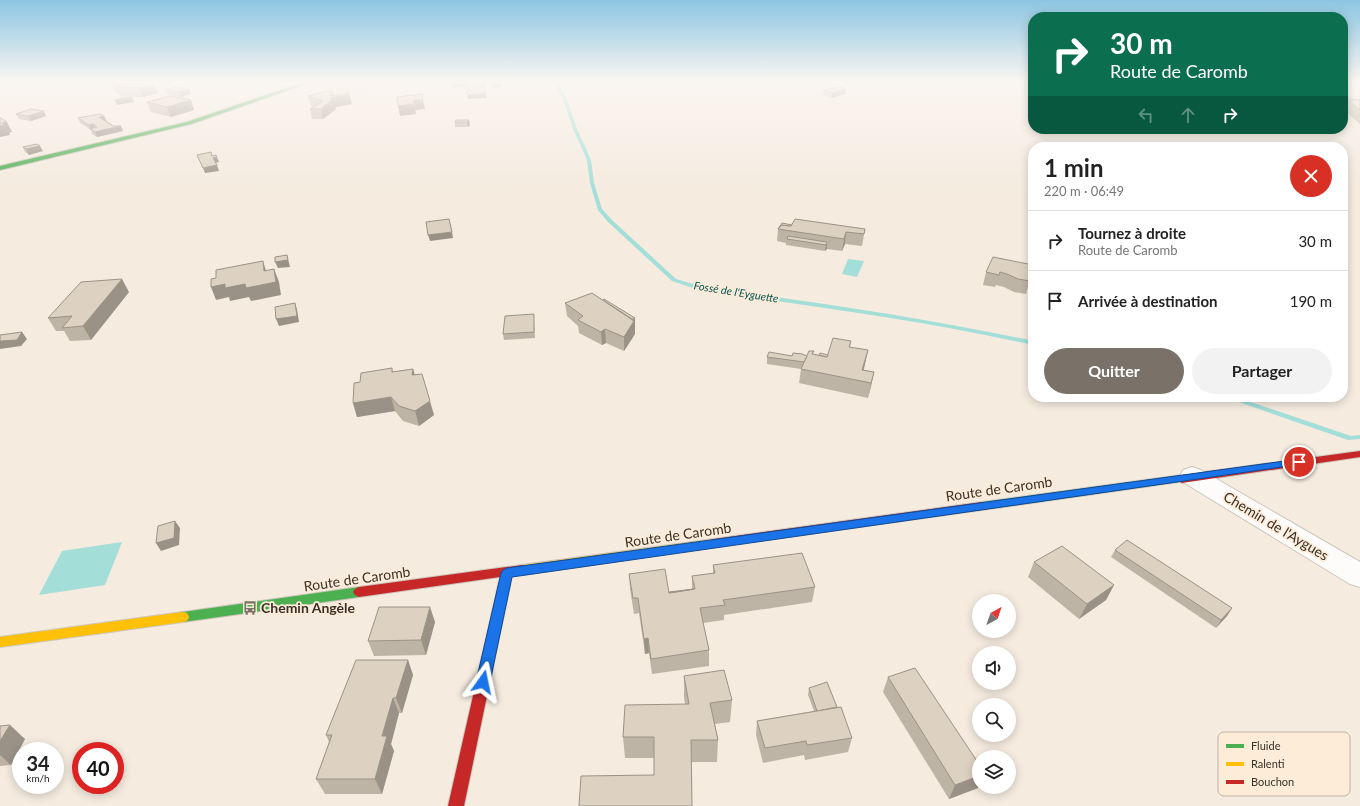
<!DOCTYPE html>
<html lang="fr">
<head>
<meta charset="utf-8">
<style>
  body { margin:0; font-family:Lato,sans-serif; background:#f2f2f2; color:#222; height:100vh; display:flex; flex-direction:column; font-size:15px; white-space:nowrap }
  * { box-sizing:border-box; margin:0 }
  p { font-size:13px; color:#767676 }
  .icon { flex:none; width:22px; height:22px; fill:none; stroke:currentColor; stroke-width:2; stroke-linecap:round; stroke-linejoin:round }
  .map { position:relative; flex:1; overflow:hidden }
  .panel { position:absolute; left:1028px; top:142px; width:320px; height:260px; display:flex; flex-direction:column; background:#fff; border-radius:16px; box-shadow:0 2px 10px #0003 }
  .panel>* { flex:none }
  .top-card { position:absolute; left:1028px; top:12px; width:320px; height:122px; border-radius:16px; box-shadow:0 2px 10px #0003; background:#0b6e4f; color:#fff; overflow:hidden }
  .needle { width:26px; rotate:40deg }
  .tools { position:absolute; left:972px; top:594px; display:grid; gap:8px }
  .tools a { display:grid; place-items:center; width:44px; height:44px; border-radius:50%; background:#fff; box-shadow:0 2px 10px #0003; font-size:20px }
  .speed { position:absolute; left:12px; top:742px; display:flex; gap:8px; font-size:20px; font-weight:700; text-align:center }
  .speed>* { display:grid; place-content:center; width:52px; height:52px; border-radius:50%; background:#fff; box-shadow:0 2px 10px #0003; line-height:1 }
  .speed small { font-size:10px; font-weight:400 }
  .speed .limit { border:6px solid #d22; background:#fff; color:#111 }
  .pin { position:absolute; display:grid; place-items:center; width:34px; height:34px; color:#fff; margin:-17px; border:2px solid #fff; border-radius:50%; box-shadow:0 1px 4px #0007 }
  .me { position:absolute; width:44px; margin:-22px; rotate:12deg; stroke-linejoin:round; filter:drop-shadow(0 0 3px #0008) }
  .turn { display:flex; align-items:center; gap:14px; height:84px; padding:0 16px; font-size:18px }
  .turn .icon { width:52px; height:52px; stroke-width:2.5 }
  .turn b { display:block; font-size:28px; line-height:34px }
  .lanes { display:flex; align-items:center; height:38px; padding:0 16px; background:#0003; justify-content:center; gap:20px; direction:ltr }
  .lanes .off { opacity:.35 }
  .round { display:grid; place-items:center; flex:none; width:42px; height:42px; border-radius:21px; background:#f2f2f2 }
  .head { display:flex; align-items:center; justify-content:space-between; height:68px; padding:0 16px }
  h1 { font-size:24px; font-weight:700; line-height:30px }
  .action { display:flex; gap:8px; margin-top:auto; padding:8px 16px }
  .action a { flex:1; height:46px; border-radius:24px; background:#7a7269; color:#fff; font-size:16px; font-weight:700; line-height:46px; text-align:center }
  .action a+a { background:#f2f2f2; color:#222 }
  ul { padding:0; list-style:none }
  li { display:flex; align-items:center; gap:12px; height:60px; padding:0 16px; border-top:1px solid #e0e0e0 }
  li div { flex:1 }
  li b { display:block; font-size:15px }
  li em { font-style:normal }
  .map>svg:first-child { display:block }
  .green { fill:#f6e2ca }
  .water { fill:#a3ded9 }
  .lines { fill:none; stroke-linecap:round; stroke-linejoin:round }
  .stream { fill:#a3ded9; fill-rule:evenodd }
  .street-casing { stroke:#cdc6bc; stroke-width:2 }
  .fast-casing { stroke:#cdc6bc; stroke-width:2 }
  .slow-casing { stroke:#cdc6bc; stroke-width:2 }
  .jam-casing { stroke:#cdc6bc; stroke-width:2 }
  .street { fill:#fefcfa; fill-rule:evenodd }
  .fast { fill:#4caf50; fill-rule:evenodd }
  .slow { fill:#ffc107; fill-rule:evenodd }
  .jam { fill:#c62828; fill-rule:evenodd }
  .wall { fill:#beb4a6 }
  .shaded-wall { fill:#9b9287 }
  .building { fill:#ddd1c1; stroke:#9b9287 }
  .route { fill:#1a73e8; stroke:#114b97 }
  .labels { text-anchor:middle; stroke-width:3.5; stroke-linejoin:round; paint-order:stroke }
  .far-water-label { font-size:11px; font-style:italic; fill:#005454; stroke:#fdecd7 }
  .near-street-label { font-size:14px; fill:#373129; stroke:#fdecd7 }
  .near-poi-label { font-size:14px; font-weight:bold; fill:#373129; stroke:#fdecd7; text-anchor:start }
  .key { fill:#fdecd7; stroke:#c2b4a3; stroke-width:1 }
  .key-label { font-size:11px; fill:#373129 }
</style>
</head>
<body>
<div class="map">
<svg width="1360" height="806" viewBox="0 0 1360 806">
  <rect width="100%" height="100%" fill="#f5ebdf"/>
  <path class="green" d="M365,81H390L393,89L321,95L324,85Z"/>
  <g class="water">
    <path d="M848,259L864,261L857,277L842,274Z"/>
    <path d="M122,542L105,585L39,595L62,551Z"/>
  </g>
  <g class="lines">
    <g class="stream">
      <path d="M554,81H557L568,102L577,129L591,160L594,183L602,209L612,220L676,279L700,286C811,302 923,317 1033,341V345C923,320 811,306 699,290L672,281L608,222L598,210L590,183L587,160L573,129L564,102Z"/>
      <path d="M1226,397H1236L1351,436L1360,435V439L1348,440L1227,398Z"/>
    </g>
    <defs>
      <path id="street" d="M1192,467L1201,470L1360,562V587L1350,584L1183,482L1180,476L1183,470Z"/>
      <g id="fast">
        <path d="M308,81H315L191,124L0,170V166L187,122Z"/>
        <path d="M1182,475L1186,477L1187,479L1186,481L982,510L978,509L977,506L978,503L982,502Z"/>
        <path d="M359,587L363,589L365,592L363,595L359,597L183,622L179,621L177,617L179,613L183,612Z"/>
      </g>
      <g id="slow">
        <path d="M714,539L718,540L720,543L718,546L714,547L522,575L518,573L516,570L518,567L522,565Z"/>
        <path d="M183,612L187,613L189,617L187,621L183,622L0,647V637Z"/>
      </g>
      <g id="jam">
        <path d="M1360,451V457L1182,483L1178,481L1177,479L1178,477L1182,475Z"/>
        <path d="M982,502L986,503L987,506L986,509L982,510L714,547L710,546L708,543L710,540L714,539Z"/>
        <path d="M522,565L526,567L528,570L526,573L512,576L464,806H448L500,577L359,597L355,595L353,592L355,589L359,587Z"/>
      </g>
    </defs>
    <use href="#street" class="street-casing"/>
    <use href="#fast" class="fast-casing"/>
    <use href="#slow" class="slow-casing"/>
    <use href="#jam" class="jam-casing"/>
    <use href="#street" class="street"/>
    <use href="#fast" class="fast"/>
    <use href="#slow" class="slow"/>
    <use href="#jam" class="jam"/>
  </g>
  <g class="wall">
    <path d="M63,81H97L85,85H77L76,83L64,85Z"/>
    <path d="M118,81L158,93L143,97L120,96L119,93L115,92L111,83Z"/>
    <path d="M189,89L191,94L181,97L168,95L166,90Z"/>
    <path d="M846,89L845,94L832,98L823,95L824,90Z"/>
    <path d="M349,93L352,104L335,107L336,109L323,119H312L310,109L314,107L311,105L308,96H335Z"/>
    <path d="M1347,99L1360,100V124L1343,109V106Z"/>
    <path d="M191,100L194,110L171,117L151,112L147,102Z"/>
    <path d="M16,114L46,116L31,121L19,119Z"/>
    <path d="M104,116L107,121H106L123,131L97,137L92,134L91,130L80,123L78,118Z"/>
    <path d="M469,120L470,125L468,127H455V122Z"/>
    <path d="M23,147L43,151L29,155L25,152Z"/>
    <path d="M792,225L865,229L862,246L845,244L842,251L827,249L825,251L786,245V243L777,241L778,229Z"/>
    <path d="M1033,269L1026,294L1014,292L1004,287L996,285L995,287L983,285L986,272Z"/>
    <path d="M129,292L91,340L70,341L64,331H56L48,318Z"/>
    <path d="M603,300L635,325H634L635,334L624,351L606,343L602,345L579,333L578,326L567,316L565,303Z"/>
    <path d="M534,321L535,338L504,340L503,334Z"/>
    <path d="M851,341L850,347L868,350L865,364L864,370L874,372L871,386L868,398L799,383L801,369L767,364V357L792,356H807L814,351L813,354L819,355H828Z"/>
    <path d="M392,368L393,372L413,369L415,375L434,415L419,426L403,421L395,411L357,417L353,403L360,382Z"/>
    <path d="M1302,397H1316L1315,400L1304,399Z"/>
    <path d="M1115,550L1232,608L1227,616L1216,628L1111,557Z"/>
    <path d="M1034,562L1114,585L1106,600L1079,619L1028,577Z"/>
    <path d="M713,565L815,587L812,602L724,615V620L703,623L709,650V666L652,674L649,653L645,654L639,613L634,614L630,589L629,574L669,592L692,589V576L713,574Z"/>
    <path d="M435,622L426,655L374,656L368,641Z"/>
    <path d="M408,660L413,675L402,713H399L391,744L394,751L382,794H325L316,779L329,742L326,735Z"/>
    <path d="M684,676L732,700L730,722L715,724L718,740L717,762H691L692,806H579L654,775V758H625L623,737L685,704L684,697Z"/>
    <path d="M888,677L978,788L949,799L883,692Z"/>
    <path d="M809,688L837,707L852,738L848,752L805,760L804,755L763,763L756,735L757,721L814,711L808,695Z"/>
    <path d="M0,726L25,739L11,765L0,766Z"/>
  </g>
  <g class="shaded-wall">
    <path d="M63,81H75L76,83L64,85Z"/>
    <path d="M83,81H97L85,85Z"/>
    <path d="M440,81H450V83L440,84Z"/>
    <path d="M451,81H485L486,85L477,86L478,90H475L467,84L468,87L452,88Z"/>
    <path d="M502,83L503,87L492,88V84Z"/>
    <path d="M154,84L158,93L143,97L139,88Z"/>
    <path d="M189,89L191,94L181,97L179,92Z"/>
    <path d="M846,89L845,94L832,98V93Z"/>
    <path d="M486,93L487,98L468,99L467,95Z"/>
    <path d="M334,94L335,97L349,95L352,104L335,107L336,109L323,119L321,109L330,95Z"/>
    <path d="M132,98L134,102L117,105L115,100Z"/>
    <path d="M191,100L194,110L171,117L167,107Z"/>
    <path d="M413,100H423L425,109L415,110Z"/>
    <path d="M414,104L416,114L400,116L398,106Z"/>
    <path d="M44,111L46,116L31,121L28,116Z"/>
    <path d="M104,116L107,121L102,122L99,117Z"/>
    <path d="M469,120L470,125L468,127L467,122Z"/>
    <path d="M7,122L12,132L9,133L10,135L0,137V126L2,123Z"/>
    <path d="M93,124L95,129H91L89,125Z"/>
    <path d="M121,126L123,131L97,137L95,132Z"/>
    <path d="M40,146L43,151L29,155L26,149Z"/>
    <path d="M217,157L219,162L215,163L213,158Z"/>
    <path d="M217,165L219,171L205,173L203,168Z"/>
    <path d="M452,232L453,238L430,241L428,235Z"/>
    <path d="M846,232L845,244L842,251L844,239Z"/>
    <path d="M827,242V249L825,251L826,245Z"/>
    <path d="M287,255L290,267L278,268L275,262Z"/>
    <path d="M263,261L267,274L274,269L279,282L281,295L251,301L249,297L230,301L229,297L216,300L211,287L225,284H245L264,271Z"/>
    <path d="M122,279L129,292L91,340L83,326Z"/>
    <path d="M295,303L297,309L299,322L279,326L276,319Z"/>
    <path d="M635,318V334L624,351V337L626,323Z"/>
    <path d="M605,329L606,343L602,345L601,332Z"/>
    <path d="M22,332L27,339L21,346L0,349V341Z"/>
    <path d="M868,350L865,364L860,381L862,370Z"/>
    <path d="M413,369L417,383L412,375Z"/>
    <path d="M874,372L871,386L868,398L871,383Z"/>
    <path d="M391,397L395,411L357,417L353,403Z"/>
    <path d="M430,401L434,415L419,426L415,411Z"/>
    <path d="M175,521L180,528L179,545L161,551L156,543Z"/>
    <path d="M1114,585L1106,600L1079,619L1087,604Z"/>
    <path d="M430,607L435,622L426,655L421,640Z"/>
    <path d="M1232,608L1227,616L1216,628L1221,620Z"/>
    <path d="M648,638L649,653L645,654L644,639Z"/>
    <path d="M408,660L413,675L402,713L396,698Z"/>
    <path d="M393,698L399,713L391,744L394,751L382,794L375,779L382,736Z"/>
    <path d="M10,725L25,739L11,765L0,755V741Z"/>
    <path d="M979,776V786L978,788L949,799L955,785Z"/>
  </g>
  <g class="building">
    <path d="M118,81H139L154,84L139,88L116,87L122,85L111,83Z"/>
    <path d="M491,81H501L502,83L492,84Z"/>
    <path d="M476,83L477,85L474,86L475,87L484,86L486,93L467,95L466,91H469L467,84Z"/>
    <path d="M176,87L189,89L179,92L166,90Z"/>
    <path d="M840,87L846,89L832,93L824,90Z"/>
    <path d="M329,91L334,94L330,95L333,96L349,93V95L331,98L333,99L321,109H310L323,101L308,96Z"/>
    <path d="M422,94L423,100H413L414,104L398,106L397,97Z"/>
    <path d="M170,96L191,100L167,107L147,102Z"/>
    <path d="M127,97L132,98L115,100Z"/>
    <path d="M1347,99L1360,100V110Z"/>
    <path d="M31,109L44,111L28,116L16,114Z"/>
    <path d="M100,114L104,116L99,117L113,126H121L95,132L90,129L97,127L93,124L89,125L78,118Z"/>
    <path d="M0,118H1L7,122L2,123L4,125L0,126Z"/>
    <path d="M456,120H469L467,122H455Z"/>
    <path d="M37,144L40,146L26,149L23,147Z"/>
    <path d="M211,152L212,156L216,155L217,157L213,158L217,165L203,168L197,155Z"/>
    <path d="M449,219L452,232L428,235L426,222Z"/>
    <path d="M795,219L865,229L864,234L846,232L844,239L778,229L781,225L791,226Z"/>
    <path d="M782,223L792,225L791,226L781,225L779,228Z"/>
    <path d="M788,236L827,242L826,245L787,239Z"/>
    <path d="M287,255L288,260L275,262V257Z"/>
    <path d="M993,257L1033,265V269L1030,281L1018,279L1007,274L1000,272L999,275L986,272Z"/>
    <path d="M263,261L264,271L274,269L276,282L246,288L245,284L225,288V284L211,287V279L216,278V270Z"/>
    <path d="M122,279L83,326L62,328L72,316L48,318L81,282Z"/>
    <path d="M592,293L634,321L624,337L605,329L601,332L578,320L583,316L565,303Z"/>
    <path d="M604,299L635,318L632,319L603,300Z"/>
    <path d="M295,303L297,316L276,319L275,307Z"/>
    <path d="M534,314V332L503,334L505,316Z"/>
    <path d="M22,332L17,340L0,341V335Z"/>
    <path d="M833,338L851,341L849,347L868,350L862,370L874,372L871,383L801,369L809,351H814L812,354L827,357Z"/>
    <path d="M769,352L792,356L793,353L802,354L807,356L804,362L767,357Z"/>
    <path d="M820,353L828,355L827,357L819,355Z"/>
    <path d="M392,368V372L413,369L412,375L422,374L430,401L415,411L399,406L391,397L353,403L354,383L360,382L361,373Z"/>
    <path d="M175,521L174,538L156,543L158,526Z"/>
    <path d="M1127,540L1232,608L1221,620L1115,550Z"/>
    <path d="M1062,546L1114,585L1087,604L1034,562Z"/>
    <path d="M802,553L815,587L723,600L725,605L700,608L709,650L651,659L648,638L644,639L638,598H633L629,574L665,569L669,593L695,589L692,576L715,573L713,565Z"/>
    <path d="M694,589L669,593V592Z"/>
    <path d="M379,607H430L421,640L368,641Z"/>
    <path d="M356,660H408L396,698H393L382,736H387L375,779H316L332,735H326Z"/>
    <path d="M915,668L979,764V776L955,785L888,677Z"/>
    <path d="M724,670L732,700L710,703L718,740H691L692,806H579L581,776L654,775V737H623L625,705L689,704L684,676Z"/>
    <path d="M827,682L837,707L817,711L809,688Z"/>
    <path d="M841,707L852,738L807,745L806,741L765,748L757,721Z"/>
    <path d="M10,725L0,741V726Z"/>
  </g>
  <linearGradient id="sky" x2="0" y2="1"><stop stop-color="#8cc5e2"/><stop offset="0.42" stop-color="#faf6f1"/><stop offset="1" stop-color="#faf6f1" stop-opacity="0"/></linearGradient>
  <rect width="1360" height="194" fill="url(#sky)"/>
  <path class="route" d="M1299,459L1303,460L1304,462L1303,464L512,577L490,682L488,686L483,688L478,686L476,682L501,573L503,570L507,568Z"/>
  <defs>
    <symbol id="bus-bare" viewBox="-9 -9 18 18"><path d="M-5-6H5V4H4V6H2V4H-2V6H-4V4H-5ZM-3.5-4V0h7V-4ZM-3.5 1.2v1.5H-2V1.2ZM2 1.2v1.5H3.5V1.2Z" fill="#7a7269" stroke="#fdecd7" stroke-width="2.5" paint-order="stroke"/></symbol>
  </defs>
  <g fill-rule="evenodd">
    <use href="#bus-bare" x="240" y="598" width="20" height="20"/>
  </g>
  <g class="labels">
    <g class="far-water-label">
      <text transform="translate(736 292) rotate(9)" y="4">Fossé de l'Eyguette</text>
    </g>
    <g class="near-street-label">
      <text transform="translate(999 489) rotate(-8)" y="5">Route de Caromb</text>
      <text transform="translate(1276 526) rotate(31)" y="5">Chemin de l'Aygues</text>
      <text transform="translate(678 535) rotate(-8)" y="5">Route de Caromb</text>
      <text transform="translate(357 579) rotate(-8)" y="5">Route de Caromb</text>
    </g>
    <g class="near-poi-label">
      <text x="261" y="613">Chemin Angèle</text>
    </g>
  </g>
  <rect x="1218" y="732" width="132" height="64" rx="6" class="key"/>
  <rect x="1226" y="744" width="18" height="4" fill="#4caf50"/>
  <rect x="1226" y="762" width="18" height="4" fill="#ffc107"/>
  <rect x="1226" y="780" width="18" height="4" fill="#c62828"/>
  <g class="key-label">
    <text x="1251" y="750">Fluide</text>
    <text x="1251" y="768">Ralenti</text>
    <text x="1251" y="786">Bouchon</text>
  </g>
</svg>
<div class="tools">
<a><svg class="needle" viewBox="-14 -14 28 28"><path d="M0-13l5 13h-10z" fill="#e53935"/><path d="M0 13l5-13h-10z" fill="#767676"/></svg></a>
<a><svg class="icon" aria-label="sound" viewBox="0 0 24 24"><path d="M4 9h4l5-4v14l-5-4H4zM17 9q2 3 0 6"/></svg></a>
<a><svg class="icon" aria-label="search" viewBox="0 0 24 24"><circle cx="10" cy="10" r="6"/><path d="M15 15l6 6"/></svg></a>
<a><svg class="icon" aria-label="layers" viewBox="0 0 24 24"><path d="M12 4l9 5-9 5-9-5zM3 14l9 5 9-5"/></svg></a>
</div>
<div class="speed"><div>34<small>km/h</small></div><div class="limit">40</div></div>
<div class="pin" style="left:1299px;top:462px;background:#d93025"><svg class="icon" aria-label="arrive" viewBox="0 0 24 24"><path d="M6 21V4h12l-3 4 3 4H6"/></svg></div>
<svg class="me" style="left:483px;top:682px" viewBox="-20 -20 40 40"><path d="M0-17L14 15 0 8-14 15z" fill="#1a73e8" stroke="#fff" stroke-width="4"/></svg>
<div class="top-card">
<div class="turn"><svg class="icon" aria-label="right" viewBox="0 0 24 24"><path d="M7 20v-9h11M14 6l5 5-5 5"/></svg><div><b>30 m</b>Route de Caromb</div></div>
<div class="lanes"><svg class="icon off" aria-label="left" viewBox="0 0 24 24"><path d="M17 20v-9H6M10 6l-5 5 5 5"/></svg><svg class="icon off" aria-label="ahead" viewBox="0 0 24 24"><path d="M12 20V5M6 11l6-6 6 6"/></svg><svg class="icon" aria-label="right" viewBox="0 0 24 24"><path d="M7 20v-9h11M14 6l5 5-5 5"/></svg></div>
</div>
<section class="panel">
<div class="head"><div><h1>1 min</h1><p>220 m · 06:49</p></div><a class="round" style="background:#d93025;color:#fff"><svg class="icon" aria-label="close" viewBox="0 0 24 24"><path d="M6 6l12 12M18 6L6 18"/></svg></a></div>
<ul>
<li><svg class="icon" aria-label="right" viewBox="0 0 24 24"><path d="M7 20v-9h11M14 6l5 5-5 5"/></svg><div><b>Tournez à droite</b><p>Route de Caromb</p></div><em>30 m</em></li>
<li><svg class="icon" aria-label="arrive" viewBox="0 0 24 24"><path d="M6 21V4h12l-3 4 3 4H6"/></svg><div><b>Arrivée à destination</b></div><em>190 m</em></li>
</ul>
<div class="action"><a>Quitter</a><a>Partager</a></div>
</section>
</div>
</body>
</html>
